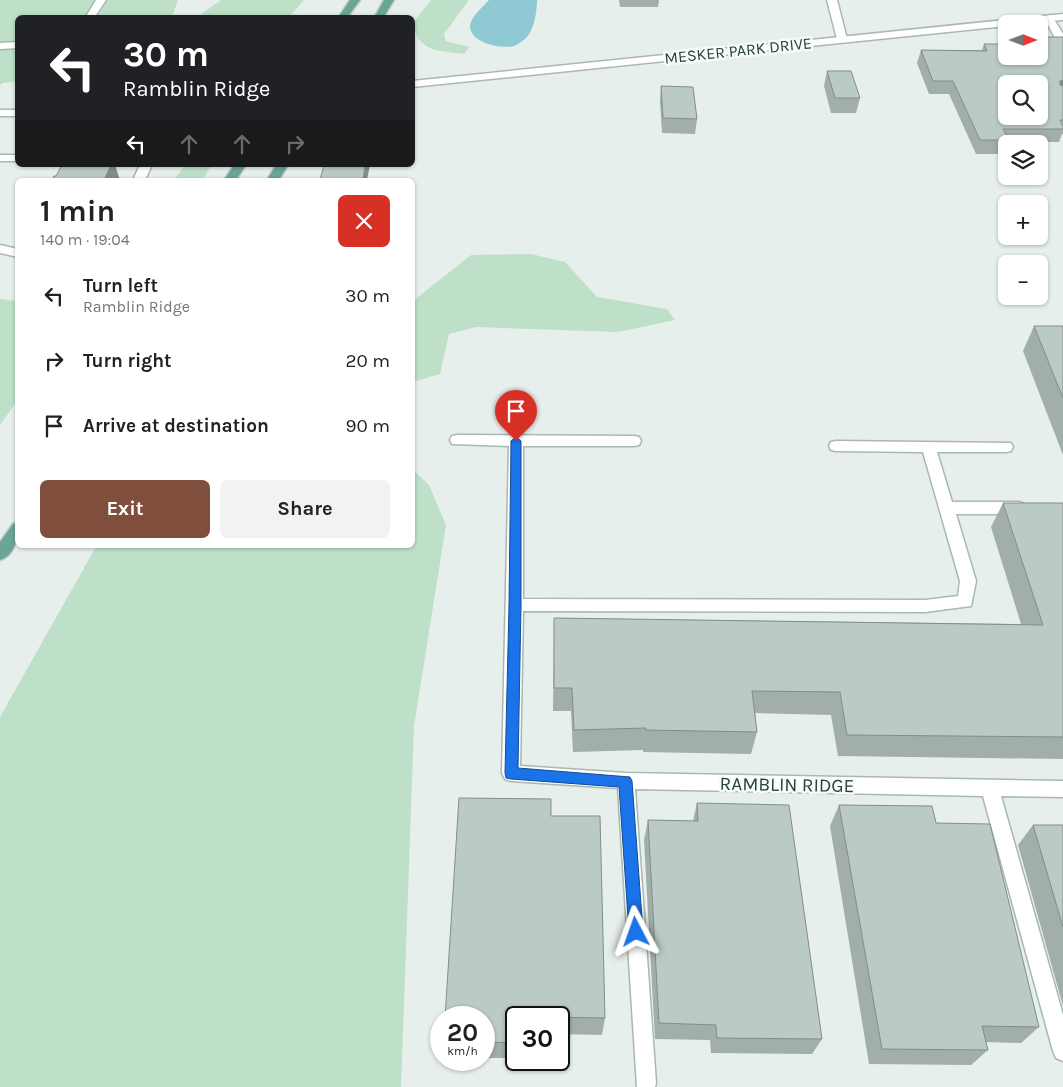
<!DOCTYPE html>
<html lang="en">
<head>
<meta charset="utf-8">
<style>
  body { margin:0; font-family:Karla,sans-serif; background:#f2f2f2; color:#222; height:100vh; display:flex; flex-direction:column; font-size:19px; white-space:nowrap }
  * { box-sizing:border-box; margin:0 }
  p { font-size:16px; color:#767676 }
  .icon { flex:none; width:28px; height:28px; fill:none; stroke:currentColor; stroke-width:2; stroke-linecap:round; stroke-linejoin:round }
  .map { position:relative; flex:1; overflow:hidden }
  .sheet { position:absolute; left:15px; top:178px; width:400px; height:370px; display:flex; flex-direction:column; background:#fff; border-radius:8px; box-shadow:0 1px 4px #0004 }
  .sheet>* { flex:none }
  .banner { position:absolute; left:15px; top:15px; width:400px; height:152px; border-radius:8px; box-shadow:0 1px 4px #0004; background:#202124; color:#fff; overflow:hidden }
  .needle { width:32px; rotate:90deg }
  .buttons { position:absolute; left:998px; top:15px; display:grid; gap:10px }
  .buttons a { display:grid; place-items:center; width:50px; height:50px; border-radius:8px; background:#fff; box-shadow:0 1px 4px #0004; font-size:25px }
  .speed { position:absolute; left:430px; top:1006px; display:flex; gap:10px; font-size:25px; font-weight:700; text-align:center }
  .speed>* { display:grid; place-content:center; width:65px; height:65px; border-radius:50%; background:#fff; box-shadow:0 1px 4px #0004; line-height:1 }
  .speed small { font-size:12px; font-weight:400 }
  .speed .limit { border:2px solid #111; border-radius:8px; background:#fff; color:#111 }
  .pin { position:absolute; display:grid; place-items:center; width:42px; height:42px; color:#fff; margin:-51px -21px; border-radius:50% 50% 50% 0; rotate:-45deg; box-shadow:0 0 5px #0007 }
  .pin .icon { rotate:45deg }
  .me { position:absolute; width:55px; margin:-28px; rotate:356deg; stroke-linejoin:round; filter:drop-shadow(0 0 4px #0008) }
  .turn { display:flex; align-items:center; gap:18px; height:105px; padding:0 25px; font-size:22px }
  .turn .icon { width:65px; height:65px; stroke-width:2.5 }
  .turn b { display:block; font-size:35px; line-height:42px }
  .lanes { display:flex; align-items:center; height:48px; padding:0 25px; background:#0003; justify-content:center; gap:25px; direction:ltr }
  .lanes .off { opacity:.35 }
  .round { display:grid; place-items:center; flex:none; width:52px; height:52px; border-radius:8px; background:#f2f2f2 }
  .overview { display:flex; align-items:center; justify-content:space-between; height:85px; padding:0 25px }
  h1 { font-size:30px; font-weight:700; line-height:38px }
  .cta { display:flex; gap:10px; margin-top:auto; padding:10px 25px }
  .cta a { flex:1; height:58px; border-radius:8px; background:#804e3d; color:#fff; font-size:20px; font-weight:700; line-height:58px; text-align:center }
  .cta a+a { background:#f2f2f2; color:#222 }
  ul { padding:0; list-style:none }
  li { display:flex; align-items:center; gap:15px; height:65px; padding:0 25px }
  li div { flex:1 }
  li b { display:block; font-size:19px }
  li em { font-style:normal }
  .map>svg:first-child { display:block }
  .green { fill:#bfe0c8 }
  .water { fill:#8ec9d4 }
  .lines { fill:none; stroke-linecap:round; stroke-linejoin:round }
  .service-casing { stroke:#a8b8b2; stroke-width:3 }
  .minor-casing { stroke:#a8b8b2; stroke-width:3 }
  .tertiary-casing { stroke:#a8b8b2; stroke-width:3 }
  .primary-casing { stroke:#c2cac8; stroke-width:3 }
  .service { fill:#fff; fill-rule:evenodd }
  .minor { fill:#fff; fill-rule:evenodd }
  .tertiary { fill:#fff; fill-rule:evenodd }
  .primary { fill:#6aa596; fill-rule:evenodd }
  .wall { fill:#a1aea9 }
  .shaded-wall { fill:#838d89 }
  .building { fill:#bbcac4; stroke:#838d89; fill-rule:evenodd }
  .route { fill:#1a73e8; stroke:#114b97 }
  .labels { text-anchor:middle; stroke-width:5; stroke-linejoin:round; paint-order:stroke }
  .far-street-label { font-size:16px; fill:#24423a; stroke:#f7fbf9 }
  .street-label { font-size:19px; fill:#24423a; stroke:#f7fbf9 }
</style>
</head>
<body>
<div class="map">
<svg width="1063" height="1087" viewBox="0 0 1063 1087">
  <rect width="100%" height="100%" fill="#e6efeb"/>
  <g class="green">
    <path d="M0,0H178L172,17L18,18L17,81L3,83L0,85Z"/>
    <path d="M221,0H304L289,17H197Z"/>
    <path d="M431,0H469L444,34L446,41L469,47L464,54C440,51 417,52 413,23Z"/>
    <path d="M185,165H211L203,180H174Z"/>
    <path d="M531,254L565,262L597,297L667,309L675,320L618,332L476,327L449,334L440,374L413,382V301L471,255Z"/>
    <path d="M0,299L17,301V401L0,425Z"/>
    <path d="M413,470L429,485L446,525L414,726L401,1087H0V717L97,545H412Z"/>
  </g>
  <path class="water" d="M489,0H537C537,11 534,29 527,37C524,40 517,45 514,46C502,49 473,44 470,28C469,18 483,7 489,0Z"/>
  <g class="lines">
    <defs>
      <g id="service">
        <path d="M96,0H106L94,18H85Z"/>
        <path d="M827,0H837L847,39L845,41L842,42L837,39Z"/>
        <path d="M1049,15L1052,16L1063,34V46L1058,43L1044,18Z"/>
        <path d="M18,42V48L0,49V43Z"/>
        <rect x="0" y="155" width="18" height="6"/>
        <path d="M137,165H149L151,167L145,180H133L139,167Z"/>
        <path d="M0,245L18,249V257L0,253Z"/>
      </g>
      <path id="minor" d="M457,435L634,436L639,437L641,441L639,445L634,446H523V599L925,600L958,596L960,581L923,452L836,451L831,450L829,446L831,442L836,441L1011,443L1013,447L1011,451L1006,452H937L952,502H1019L1024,504L1026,508L1024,512L1019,514H956L976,581L971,606L925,612L523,611L520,766L626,773L1063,781V797L1001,796L1063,1015V1061L1056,1058L1053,1051L983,796L635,789L656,1083L655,1087H637L618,788L511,781L505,779L502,773L509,446L452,444L450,440L452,436Z"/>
      <g id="tertiary">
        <path d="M1063,14V20L1006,24V26L412,87V81Z"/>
        <rect x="0" y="110" width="18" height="6"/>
      </g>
      <g id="primary">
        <path d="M350,0H360L347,18H338Z"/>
        <path d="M384,0H394L383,18H374Z"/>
        <path d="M234,165H246L236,180H224Z"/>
        <path d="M276,165H288L279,180H267Z"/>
        <path d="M18,522C18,536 16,555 0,560V542L13,524Z"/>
      </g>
    </defs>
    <use href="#service" class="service-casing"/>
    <use href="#minor" class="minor-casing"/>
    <use href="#tertiary" class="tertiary-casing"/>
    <use href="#primary" class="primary-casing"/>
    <use href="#service" class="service"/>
    <use href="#minor" class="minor"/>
    <use href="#tertiary" class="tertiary"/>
    <use href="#primary" class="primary"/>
  </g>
  <g class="wall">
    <path d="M619,0H659L658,7H620Z"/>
    <path d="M1063,37V134H1062L1059,142H1008V144H1006V148L1004,154H976L949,94H929L917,63L921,50H982L984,44L1006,56Z"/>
    <path d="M827,71L860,98L856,113H831L824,86Z"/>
    <path d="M661,86L697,119L695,134L662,133L660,101Z"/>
    <path d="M1034,326H1063V455L1023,351Z"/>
    <path d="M1003,503H1063V759L838,756L831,715L755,713L757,732L751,754L643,752V750L573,752L571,711H553L554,618L1021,624L991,527Z"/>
    <path d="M697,803L822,1039L812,1054L711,1053L710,1040L655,1039L644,840L648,820L693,821Z"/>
    <path d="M839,805L936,823L1039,1027L1021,1043L986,1042L988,1050L971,1065L869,1064L830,826Z"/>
    <path d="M551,816L605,1018L602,1035L559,1034V1018H516V1058H484V1018Z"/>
    <path d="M1033,825H1063V1006L1018,845Z"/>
  </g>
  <g class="shaded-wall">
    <path d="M1063,80V93L1055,94L1060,81Z"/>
    <path d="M111,165H115L120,180H104Z"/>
    <path d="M365,165H370L367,180H363Z"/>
  </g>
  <g class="building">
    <path d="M1039,37H1063V80L1060,81V85L1063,86V120H1060L1063,126V129H1003L1009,140H980L953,81H933L921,50L987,51L984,44H1006V56H1039ZM1006,84H1039V116H1006Z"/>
    <path d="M827,71H851L860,98H835Z"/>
    <path d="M661,86L693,87L697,119L663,118Z"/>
    <path d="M62,165H111L104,180H52L54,176H56Z"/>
    <path d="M324,165H365L363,180H320Z"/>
    <path d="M1034,326H1063V398Z"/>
    <path d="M1003,503H1063V737L847,735L840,692L752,691L757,732L646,730V728L574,730L572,688H554V618L1043,625Z"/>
    <path d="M459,798L551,799V816H600L605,1018L549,1017L516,1018V1043L484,1042V1018H445Z"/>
    <path d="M697,803L789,805L822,1039L717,1038L716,1025L659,1023L648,820L698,821Z"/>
    <path d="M839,805L932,806L936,823L990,824L1039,1027L982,1026L988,1050L882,1049Z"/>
    <path d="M1033,825H1063V927Z"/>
  </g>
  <path class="route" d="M516,437L521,441V605L518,768L630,777L632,781L643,932L641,937L636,939L631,937L629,932L619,787L511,779L506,778L505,773L509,605L511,441Z"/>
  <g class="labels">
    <g class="far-street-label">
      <text transform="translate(738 50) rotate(-6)" y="6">MESKER PARK DRIVE</text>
    </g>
    <g class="street-label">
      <text transform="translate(787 784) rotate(1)" y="7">RAMBLIN RIDGE</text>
    </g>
  </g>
</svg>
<div class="buttons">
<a><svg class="needle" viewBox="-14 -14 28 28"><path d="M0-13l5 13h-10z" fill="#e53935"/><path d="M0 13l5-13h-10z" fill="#767676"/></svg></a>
<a><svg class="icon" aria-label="search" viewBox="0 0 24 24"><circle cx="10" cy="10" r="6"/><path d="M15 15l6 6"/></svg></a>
<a><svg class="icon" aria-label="layers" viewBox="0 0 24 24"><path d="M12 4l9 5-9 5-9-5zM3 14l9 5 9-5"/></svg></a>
<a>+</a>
<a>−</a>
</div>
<div class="speed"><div>20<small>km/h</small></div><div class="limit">30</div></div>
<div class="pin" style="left:516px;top:441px;background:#d93025"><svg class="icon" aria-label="arrive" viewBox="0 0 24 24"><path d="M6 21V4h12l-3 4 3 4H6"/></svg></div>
<svg class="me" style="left:636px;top:932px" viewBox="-20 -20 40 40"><path d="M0-17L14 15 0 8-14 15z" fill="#1a73e8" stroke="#fff" stroke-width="4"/></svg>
<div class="banner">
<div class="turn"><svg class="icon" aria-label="left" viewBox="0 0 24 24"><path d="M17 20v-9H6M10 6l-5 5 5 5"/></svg><div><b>30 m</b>Ramblin Ridge</div></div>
<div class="lanes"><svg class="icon" aria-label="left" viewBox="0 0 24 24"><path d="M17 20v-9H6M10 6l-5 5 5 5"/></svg><svg class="icon off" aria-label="ahead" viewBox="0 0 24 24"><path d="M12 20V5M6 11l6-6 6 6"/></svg><svg class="icon off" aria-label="ahead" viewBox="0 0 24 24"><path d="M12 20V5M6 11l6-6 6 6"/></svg><svg class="icon off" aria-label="right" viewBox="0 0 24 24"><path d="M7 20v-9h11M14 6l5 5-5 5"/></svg></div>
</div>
<section class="sheet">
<div class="overview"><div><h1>1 min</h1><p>140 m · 19:04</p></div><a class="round" style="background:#d93025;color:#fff"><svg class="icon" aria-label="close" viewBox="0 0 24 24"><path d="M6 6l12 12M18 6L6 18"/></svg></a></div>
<ul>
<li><svg class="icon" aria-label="left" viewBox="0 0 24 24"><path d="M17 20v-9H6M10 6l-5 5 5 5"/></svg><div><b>Turn left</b><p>Ramblin Ridge</p></div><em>30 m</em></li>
<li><svg class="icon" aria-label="right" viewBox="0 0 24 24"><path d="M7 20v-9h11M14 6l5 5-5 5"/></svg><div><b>Turn right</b></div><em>20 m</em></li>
<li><svg class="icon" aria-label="arrive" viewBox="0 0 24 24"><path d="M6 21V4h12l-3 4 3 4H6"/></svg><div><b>Arrive at destination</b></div><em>90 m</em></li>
</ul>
<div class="cta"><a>Exit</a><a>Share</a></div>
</section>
</div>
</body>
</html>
